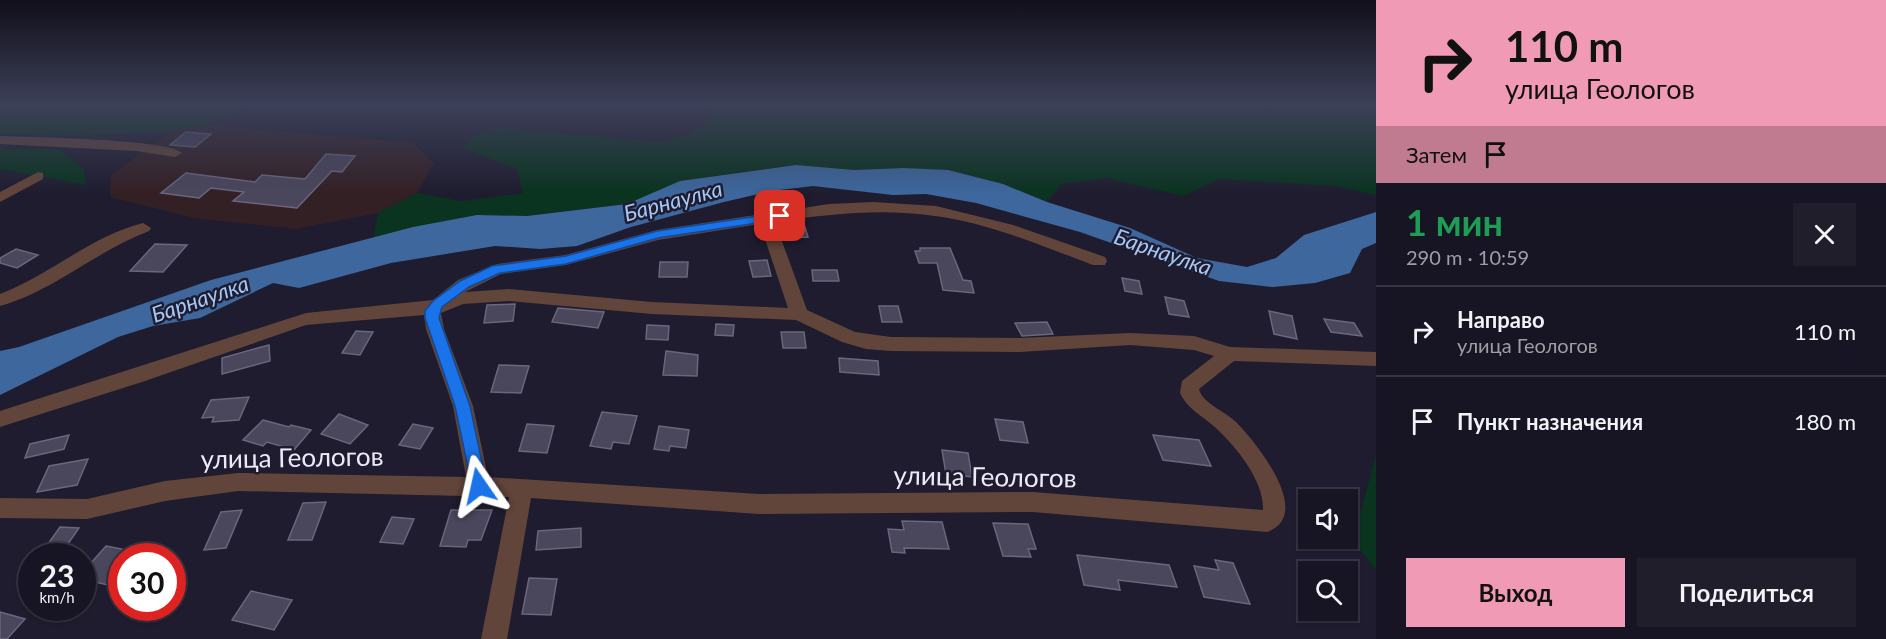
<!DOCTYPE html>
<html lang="ru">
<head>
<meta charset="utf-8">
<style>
  body { margin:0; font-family:Lato,sans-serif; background:#201e2b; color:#f1f3f6; height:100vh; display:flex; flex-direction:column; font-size:22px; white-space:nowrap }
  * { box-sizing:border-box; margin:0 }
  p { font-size:20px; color:#9e9fa6 }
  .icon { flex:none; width:33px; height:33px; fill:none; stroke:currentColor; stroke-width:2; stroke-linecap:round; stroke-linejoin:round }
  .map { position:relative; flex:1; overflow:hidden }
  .details { display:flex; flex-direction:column; background:#171523; width:510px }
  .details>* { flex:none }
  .banner { background:#f09ab5; color:#111; overflow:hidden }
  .tools { position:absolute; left:1298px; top:489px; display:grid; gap:12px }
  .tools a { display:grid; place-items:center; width:60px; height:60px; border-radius:0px; background:#171523; box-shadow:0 2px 4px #0004,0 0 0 2px #363441; font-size:30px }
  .speed { position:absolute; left:18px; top:543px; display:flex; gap:12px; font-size:30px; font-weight:700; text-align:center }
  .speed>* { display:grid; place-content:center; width:78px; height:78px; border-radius:50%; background:#171523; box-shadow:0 2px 4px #0004,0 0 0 2px #363441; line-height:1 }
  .speed small { font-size:15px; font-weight:400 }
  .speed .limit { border:9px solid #d22; background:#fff; color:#111 }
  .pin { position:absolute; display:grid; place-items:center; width:51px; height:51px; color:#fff; margin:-26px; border-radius:12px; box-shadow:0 3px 9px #0006 }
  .me { position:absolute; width:66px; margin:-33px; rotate:349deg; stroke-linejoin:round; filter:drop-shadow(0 0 4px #0008) }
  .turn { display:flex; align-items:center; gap:21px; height:126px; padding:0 30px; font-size:27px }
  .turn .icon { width:78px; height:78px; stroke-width:2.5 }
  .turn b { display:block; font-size:42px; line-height:51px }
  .then { display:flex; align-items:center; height:57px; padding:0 30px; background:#0003; gap:12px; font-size:22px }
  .round { display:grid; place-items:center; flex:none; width:63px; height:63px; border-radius:0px; background:#201e2b }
  .head { display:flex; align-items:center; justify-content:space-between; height:102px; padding:0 30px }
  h1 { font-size:36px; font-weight:700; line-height:45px; color:#1e9e55 }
  .button { display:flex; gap:12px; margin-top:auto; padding:12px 30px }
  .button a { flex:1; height:69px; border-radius:0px; background:#f09ab5; color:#111; font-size:24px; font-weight:700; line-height:69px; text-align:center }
  .button a+a { background:#201e2b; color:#f1f3f6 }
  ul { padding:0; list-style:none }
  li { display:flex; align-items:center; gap:18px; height:90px; padding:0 30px; border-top:2px solid #363441 }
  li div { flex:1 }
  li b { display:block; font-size:22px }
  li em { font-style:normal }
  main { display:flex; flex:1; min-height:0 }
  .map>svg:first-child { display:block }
  .industrial { fill:#332025 }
  .green { fill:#0a3320 }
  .water { fill:#3d679d }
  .building { fill:#4a465c; stroke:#69667d; stroke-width:1.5 }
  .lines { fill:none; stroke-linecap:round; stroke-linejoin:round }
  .minor { fill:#62453a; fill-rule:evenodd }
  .route { fill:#1a73e8; stroke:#114b97; stroke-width:1.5 }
  .labels { text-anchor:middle; stroke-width:5; stroke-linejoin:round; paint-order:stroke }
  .water-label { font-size:22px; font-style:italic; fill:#a3c7f6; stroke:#1f1c2f }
  .near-street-label { font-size:26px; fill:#eceaf8; stroke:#1f1c2f }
</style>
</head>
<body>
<main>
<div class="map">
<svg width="1376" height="639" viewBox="0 0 1376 639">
  <rect width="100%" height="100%" fill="#1f1c2f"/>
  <path class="industrial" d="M205,125L413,143L434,163L417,193L378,213L296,229L194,218L110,197L111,175L172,131Z"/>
  <g class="green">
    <path d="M0,104H257L205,125L172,131L74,136L0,134Z"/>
    <path d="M703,104H1376V195L1335,186L1219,179L1183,196L1107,178L1061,184L1047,202L1003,184L904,168L758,173L711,176L627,204L527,216L477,215L373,239L378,213L417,193L462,201L523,193L517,169L464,149L472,136L496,128L661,142L690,134L711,118Z"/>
    <path d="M0,148L60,150L84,169L86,185L0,169Z"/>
    <path d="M1376,455V570L1353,540Z"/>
  </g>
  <path class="water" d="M796,165L854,170L904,168L948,170L1003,184L1047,202L1130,228L1197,258L1247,267L1276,258L1304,235L1376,212V243L1362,249L1350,273L1315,283L1273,287L1219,281L1080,232L976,203L926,194L893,195L813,186L771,191L724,202L631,227L577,246L540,249L495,246L391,263L299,288L273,283L200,318L153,326L118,337L0,395V351L19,347L211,280L413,227L477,215L527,216L627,204L680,181Z"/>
  <g class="building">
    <path d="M186,132L211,134L195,147L170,145Z"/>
    <path d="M326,154L355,156L342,172L332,171L297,208L233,201L244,192L211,188L199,198L161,193L186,173L255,182L262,175L305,179Z"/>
    <path d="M804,224L808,237L791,238L786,225Z"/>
    <path d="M155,244L187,245L163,272L130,271Z"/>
    <path d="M920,248H950L963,280L971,281L974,293L943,290L937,263H919L915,251H920Z"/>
    <path d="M16,249L38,255L17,268L0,263V258Z"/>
    <path d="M767,260L771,276L753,277L749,261Z"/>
    <path d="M660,262H688L687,277H659Z"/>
    <path d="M812,270H837L839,281H813Z"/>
    <path d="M1122,278L1139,281L1142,294L1125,291Z"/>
    <path d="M1165,297L1184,301L1189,317L1169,314Z"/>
    <path d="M515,304L513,321L484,323L487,305Z"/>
    <path d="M879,306H898L902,322H882Z"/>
    <path d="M558,308L604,312L598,328L552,322Z"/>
    <path d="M1269,311L1292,316L1297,339L1274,334Z"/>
    <path d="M1324,319L1354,323L1362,336L1331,332Z"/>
    <path d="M1047,322L1053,334L1022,336L1015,323Z"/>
    <path d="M716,324L734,325L733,336L715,335Z"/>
    <path d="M647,325L669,326L668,340L646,339Z"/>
    <path d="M356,331L373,332L360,355L342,353Z"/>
    <path d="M781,332H804L806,348H783Z"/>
    <path d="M269,345L270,361L222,374V358Z"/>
    <path d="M666,351L698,355L697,376L663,375Z"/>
    <path d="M839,358L878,361L879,375L840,372Z"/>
    <path d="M499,365L529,366L521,393L491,392Z"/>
    <path d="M249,397L239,420L212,422L214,417L202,418L211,400Z"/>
    <path d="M602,412L637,416L629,444L613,442L611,449L590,446Z"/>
    <path d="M339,414L368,425L350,444L321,434Z"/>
    <path d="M995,419L1023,422L1028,443L1000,440Z"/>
    <path d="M263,420L289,427L291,425L311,430L294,450L267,442L263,446L243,440Z"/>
    <path d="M413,424L433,428L420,449L399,445Z"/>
    <path d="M527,424L554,426L547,453L519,451Z"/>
    <path d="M659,426L689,430L686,448L670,446L669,451L654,449Z"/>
    <path d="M69,435L64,449L25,458L30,444Z"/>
    <path d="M1153,435L1199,440L1211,466L1163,460Z"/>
    <path d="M942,450L968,453L972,477L946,474Z"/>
    <path d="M88,459L77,485L37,492L49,466Z"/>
    <path d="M326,502L312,540H288L303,503Z"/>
    <path d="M242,510L226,548L204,550L221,512Z"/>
    <path d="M451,510H492L481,540H468L466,547L440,546Z"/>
    <path d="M392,517L414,519L403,544L380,542Z"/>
    <path d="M902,521L942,522L949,549L904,548L905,553L892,552L888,529L904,530Z"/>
    <path d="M993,523L1028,524L1036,549H1028L1031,557L1003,556Z"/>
    <path d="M60,527L79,528L63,551H43Z"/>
    <path d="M581,528V547L536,550L538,531Z"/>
    <path d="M106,546L122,549V574L112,586L82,579V573Z"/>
    <path d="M1077,555L1169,565L1177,587L1118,580L1120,590L1084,585Z"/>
    <path d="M1215,560L1233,563L1250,604L1204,597L1194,566L1219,570Z"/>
    <path d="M529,578L557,579L551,615L522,614Z"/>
    <path d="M251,591L292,600L274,630L232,620Z"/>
    <path d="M0,612L25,619L7,639H0Z"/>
  </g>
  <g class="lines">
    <g class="minor">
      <path d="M0,136C28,137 168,139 182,153L175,157L137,151L0,144Z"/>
      <path d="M38,172L43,173V179L0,202V192Z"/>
      <path d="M873,202L936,206L1013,225L1105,257L1107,261L1105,265H1093C1042,246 989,223 935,216C881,208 828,214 775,222L807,310L855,332L891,337L1020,338L1130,333L1194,336L1230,347L1376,352V366L1234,361L1199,389C1202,403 1226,412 1236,422C1256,442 1315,515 1267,532L1033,512L759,514L531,498L507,639H481L509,497L238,491L165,501L87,519L0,518V498L87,499L165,481L238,473L466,477L453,406L426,329L424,315L306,325L142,382L0,427V411L306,313L433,300L458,280L497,264L565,255L657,230L829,204ZM760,224L788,308L652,302L509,289L465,292L501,274L566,265L658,240ZM509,301L652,314L796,320L842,342L866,349L891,351L1020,352L1130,345L1194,350L1214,356L1182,381L1180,393C1188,410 1202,415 1216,428C1236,447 1264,480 1263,510L1033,492L759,494L488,477L473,406L444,329L441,313L463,304Z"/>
      <path d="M143,223L151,228L149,231C96,251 54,291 0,306V294C50,275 91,236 143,223Z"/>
    </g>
  </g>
  <linearGradient id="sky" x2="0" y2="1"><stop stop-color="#110f1a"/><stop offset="0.54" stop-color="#3c4058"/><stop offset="1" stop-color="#3c4058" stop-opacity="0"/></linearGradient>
  <rect width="1376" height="194" fill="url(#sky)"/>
  <path class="route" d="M780,213L786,216L784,219L658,238L566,264L500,273L469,287L442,307L439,318L470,406L487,486L485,491H473L455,406L425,318V311L433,301L460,281L492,266L566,256L657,231Z"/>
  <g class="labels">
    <g class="water-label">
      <text transform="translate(673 201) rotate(-15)" y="8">Барнаулка</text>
      <text transform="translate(1163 252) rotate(19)" y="8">Барнаулка</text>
      <text transform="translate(200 299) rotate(-19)" y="8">Барнаулка</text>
    </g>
    <g class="near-street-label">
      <text transform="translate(292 458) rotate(-1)" y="9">улица Геологов</text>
      <text transform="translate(985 477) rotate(1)" y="9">улица Геологов</text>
    </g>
  </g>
</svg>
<div class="tools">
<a><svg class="icon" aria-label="sound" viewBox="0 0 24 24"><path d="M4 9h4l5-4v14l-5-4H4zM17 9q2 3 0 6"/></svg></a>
<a><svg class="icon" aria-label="search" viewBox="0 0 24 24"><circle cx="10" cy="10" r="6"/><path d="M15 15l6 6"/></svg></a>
</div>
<div class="speed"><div>23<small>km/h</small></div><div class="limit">30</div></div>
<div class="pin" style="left:780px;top:216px;background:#d93025"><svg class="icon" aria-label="arrive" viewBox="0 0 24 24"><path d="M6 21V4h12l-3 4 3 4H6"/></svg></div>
<svg class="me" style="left:479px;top:486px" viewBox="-20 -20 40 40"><path d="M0-17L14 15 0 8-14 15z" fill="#1a73e8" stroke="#fff" stroke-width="4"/></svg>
</div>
<section class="details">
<div class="banner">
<div class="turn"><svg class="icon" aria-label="right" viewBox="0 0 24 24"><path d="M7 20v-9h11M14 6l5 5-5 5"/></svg><div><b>110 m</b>улица Геологов</div></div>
<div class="then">Затем<svg class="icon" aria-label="arrive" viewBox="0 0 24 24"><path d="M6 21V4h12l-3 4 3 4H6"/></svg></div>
</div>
<div class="head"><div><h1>1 мин</h1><p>290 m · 10:59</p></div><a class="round"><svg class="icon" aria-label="close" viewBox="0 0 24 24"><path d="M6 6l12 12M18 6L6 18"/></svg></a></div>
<ul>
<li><svg class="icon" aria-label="right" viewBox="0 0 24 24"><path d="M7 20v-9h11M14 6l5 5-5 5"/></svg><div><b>Направо</b><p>улица Геологов</p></div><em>110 m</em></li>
<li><svg class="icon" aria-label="arrive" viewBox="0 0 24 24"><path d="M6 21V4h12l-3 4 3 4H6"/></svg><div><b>Пункт назначения</b></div><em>180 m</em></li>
</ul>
<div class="button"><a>Выход</a><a>Поделиться</a></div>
</section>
</main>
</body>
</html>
